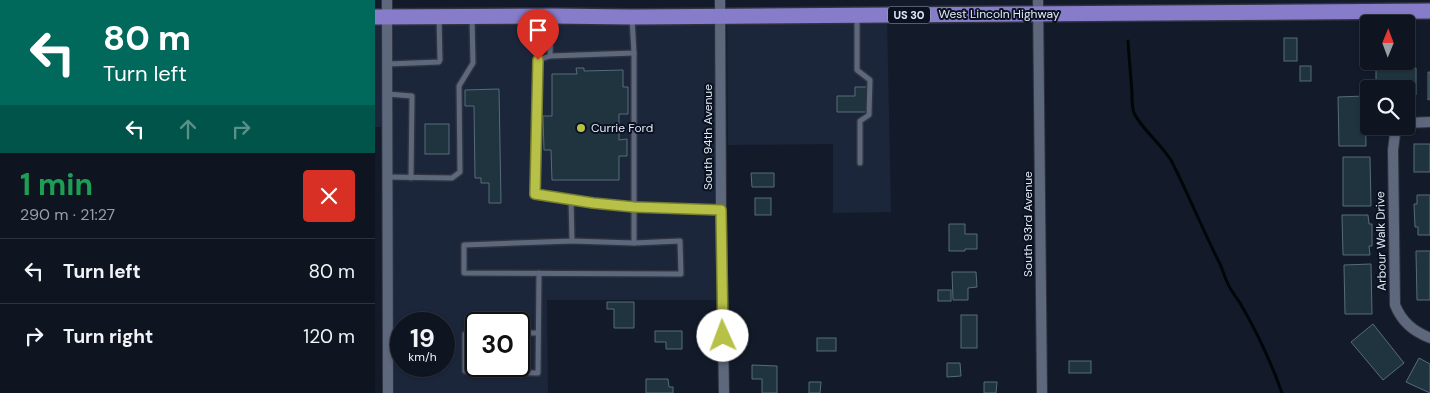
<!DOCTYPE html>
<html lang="en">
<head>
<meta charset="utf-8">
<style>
  body { margin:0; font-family:"DM Sans",sans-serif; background:#171d29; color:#f1f3f6; height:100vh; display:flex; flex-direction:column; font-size:19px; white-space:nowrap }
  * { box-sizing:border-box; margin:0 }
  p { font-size:16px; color:#9b9ea5 }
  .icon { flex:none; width:28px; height:28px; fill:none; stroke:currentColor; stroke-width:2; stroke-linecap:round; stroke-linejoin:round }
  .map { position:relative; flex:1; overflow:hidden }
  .details { display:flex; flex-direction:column; background:#0e1420; width:375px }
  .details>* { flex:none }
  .guide { background:#00695c; color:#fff; overflow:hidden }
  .needle { width:32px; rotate:1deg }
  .controls { position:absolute; left:985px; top:15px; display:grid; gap:10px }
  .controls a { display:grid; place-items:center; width:55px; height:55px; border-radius:5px; background:#0e1420; box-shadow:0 1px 4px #0004,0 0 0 1px #2e333e; font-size:25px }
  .speed { position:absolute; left:15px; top:312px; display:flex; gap:10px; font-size:25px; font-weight:700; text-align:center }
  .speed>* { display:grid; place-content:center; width:65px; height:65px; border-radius:50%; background:#0e1420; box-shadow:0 1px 4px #0004,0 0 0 1px #2e333e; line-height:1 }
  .speed small { font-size:12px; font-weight:400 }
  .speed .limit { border:2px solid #111; border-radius:8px; background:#fff; color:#111 }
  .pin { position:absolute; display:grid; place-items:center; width:42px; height:42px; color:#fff; margin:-51px -21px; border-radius:50% 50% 50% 0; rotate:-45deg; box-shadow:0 0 5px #0007 }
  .pin .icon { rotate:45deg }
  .me { position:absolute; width:55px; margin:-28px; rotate:358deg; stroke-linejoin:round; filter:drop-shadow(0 0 4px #0008) }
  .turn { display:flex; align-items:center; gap:18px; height:105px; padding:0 20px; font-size:22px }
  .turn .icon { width:65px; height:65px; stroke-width:2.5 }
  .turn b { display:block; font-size:35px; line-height:42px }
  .lanes { display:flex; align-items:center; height:48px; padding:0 20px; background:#0003; justify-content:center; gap:25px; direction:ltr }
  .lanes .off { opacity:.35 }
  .round { display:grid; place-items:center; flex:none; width:52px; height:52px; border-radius:5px; background:#171d29 }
  .headline { display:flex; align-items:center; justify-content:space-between; height:85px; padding:0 20px }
  h1 { font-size:30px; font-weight:700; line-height:38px; color:#1e9e55 }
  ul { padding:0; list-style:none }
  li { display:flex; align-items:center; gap:15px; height:65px; padding:0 20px; border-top:1px solid #2e333e }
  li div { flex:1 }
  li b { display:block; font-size:19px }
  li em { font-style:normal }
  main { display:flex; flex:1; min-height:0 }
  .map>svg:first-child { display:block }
  .built { fill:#1b263b; fill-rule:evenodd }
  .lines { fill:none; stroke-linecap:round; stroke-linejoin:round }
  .stream { stroke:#000708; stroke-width:3 }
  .building { fill:#1f343f; stroke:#566c79 }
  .lane-casing { stroke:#2f333f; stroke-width:8 }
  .street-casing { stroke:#2f333f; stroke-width:12 }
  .primary-casing { stroke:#2f333f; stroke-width:18 }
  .lane { stroke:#5e687c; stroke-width:5 }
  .street { stroke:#5e687c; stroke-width:10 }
  .primary { stroke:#877cc9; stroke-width:15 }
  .route-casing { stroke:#777d2f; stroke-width:12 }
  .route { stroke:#b7c148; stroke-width:9 }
  .poi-dot { fill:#b7c148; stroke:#0a1221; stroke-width:2 }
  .labels { text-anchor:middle; stroke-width:4; stroke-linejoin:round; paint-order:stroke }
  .shield { fill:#0a1221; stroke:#a2a9b5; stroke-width:1 }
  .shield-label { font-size:11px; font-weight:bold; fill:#e3eaf5 }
  .street-label { font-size:12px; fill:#e3eaf5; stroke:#0a1221 }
  .poi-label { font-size:12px; fill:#e3eaf5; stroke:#0a1221; text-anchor:start }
</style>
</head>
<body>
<main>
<section class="details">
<div class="guide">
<div class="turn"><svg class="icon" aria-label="left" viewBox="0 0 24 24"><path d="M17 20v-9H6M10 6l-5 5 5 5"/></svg><div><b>80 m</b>Turn left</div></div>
<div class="lanes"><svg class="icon" aria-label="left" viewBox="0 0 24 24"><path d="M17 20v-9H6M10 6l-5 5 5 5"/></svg><svg class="icon off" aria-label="ahead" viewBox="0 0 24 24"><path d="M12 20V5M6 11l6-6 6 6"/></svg><svg class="icon off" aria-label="right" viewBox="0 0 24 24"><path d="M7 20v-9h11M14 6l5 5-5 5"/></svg></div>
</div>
<div class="headline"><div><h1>1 min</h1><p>290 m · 21:27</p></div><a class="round" style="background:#d93025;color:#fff"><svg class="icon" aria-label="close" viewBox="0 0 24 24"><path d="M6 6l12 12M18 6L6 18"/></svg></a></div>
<ul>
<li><svg class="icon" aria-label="left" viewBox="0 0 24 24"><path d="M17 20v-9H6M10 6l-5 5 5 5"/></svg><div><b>Turn left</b></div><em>80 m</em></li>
<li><svg class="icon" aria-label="right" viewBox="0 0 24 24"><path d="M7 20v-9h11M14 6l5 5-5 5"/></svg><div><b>Turn right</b></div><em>120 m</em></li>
</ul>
</section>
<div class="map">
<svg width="1055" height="393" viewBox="0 0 1055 393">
  <rect width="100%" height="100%" fill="#131b2b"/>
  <g class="built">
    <path d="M512,17L516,212L458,213V144L353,145L352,19Z"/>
    <path d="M347,19L348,300H172L173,393H10L9,127H0V21ZM26,324H69V366H26ZM101,324H144V366H101Z"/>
  </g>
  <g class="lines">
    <path class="stream" d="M753,41C754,59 756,76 757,94C757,100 757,108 759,113C767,130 790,147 798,164C814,196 827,228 843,260C847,267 849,276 853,284C856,291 861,297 865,303C882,332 896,362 907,393"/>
  </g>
  <g class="building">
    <rect x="909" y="38" width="13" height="23"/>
    <rect x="925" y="66" width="11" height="15"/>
    <path d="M201,68H209V71L248,70V87H253V114H244V140L252,139V156H244V180H177L176,150H169L168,116H177V74H202Z"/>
    <path d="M1041,68V95H1032L1031,98V89H1001V69Z"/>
    <path d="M1053,72H1055V99L1053,100Z"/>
    <path d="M480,87H493V112H462V96H480Z"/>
    <path d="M124,89L126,203H114V183H106V178H100L99,106H90V90Z"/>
    <path d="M990,96L991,146H964L963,97Z"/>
    <rect x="50" y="124" width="24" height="30"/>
    <rect x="1039" y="144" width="16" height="28"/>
    <path d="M968,157H995L996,206H968Z"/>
    <path d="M376,173H399V187H377Z"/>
    <path d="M1042,195H1055V235H1043V227H1040L1039,204H1042Z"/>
    <rect x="380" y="198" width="16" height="17"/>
    <path d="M967,215H993L994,224H997V246H994L995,255H968Z"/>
    <path d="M574,224H590V234H602V249H590V251H574Z"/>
    <path d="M1041,251H1055V300H1042Z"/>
    <path d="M996,264L997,314H970L969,265Z"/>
    <path d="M577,272H601L602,287L593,288V300H578Z"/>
    <rect x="563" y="290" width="13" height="11"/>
    <path d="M232,302H259V328H239V309H232Z"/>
    <rect x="586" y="315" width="16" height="33"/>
    <path d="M998,324L1029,363L1008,380L976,342Z"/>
    <path d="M280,331H307V349H291V342H280Z"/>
    <rect x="442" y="338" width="19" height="13"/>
    <path d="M1044,358L1055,364V393L1031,382Z"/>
    <rect x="694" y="361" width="22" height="12"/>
    <path d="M572,363H585L586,376L572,377Z"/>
    <path d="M377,365L402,366V393H387V379H377Z"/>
    <path d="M271,379H293L294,387H298V393H271Z"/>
    <path d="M434,382H446L445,393H434Z"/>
    <path d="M609,382H622L621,393H609Z"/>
  </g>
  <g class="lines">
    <defs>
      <g id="lane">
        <path d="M176,17L175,56L259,53L257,18"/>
        <path d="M482,18V70L495,80L494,115L485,121V163"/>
        <path d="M259,53V207L346,210"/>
        <path d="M175,56L163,60L160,194L196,199L197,241L89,245V273L306,274L305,241L259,243V207L218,203L196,199"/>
        <path d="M13,64L64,62L65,60L64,17"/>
        <path d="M12,94L37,96L36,178"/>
        <path d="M12,177L77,178L85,172L84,86L98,63L97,17"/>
        <path d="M197,241L259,243"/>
        <path d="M144,333H163"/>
        <path d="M101,334H90V371L163,373L164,273"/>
      </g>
      <g id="street">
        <path d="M12,0L13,393"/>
        <path d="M345,0L346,210L349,393"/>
        <path d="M663,0L667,393"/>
        <path d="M1031,123L1055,122"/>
        <path d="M1021,126L1018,150L1020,305C1027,322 1038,331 1055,338"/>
      </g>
      <path id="primary" d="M0,17L176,16L257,17L1055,11"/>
    </defs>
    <use href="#lane" class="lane-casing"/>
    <use href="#street" class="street-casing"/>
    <use href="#primary" class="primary-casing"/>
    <use href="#lane" class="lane"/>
    <use href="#street" class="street"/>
    <use href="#primary" class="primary"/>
  </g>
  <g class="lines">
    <defs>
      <path id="route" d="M163,60L160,194L218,203L259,207L346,210L348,336"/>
    </defs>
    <use href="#route" class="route-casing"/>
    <use href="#route" class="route"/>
  </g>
  <circle class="poi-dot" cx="206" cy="128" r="5"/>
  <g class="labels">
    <rect class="shield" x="513" y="6.5" width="42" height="17" rx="4"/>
    <g class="shield-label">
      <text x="534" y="19">US 30</text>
    </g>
    <g class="street-label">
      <text x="624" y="18">West Lincoln Highway</text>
      <text transform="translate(333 137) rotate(-90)" y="4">South 94th Avenue</text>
      <text transform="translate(653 224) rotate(-90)" y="4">South 93rd Avenue</text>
      <text transform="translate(1006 241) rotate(-91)" y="4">Arbour Walk Drive</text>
    </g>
    <g class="poi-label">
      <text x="216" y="132">Currie Ford</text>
    </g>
  </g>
</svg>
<div class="controls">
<a><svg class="needle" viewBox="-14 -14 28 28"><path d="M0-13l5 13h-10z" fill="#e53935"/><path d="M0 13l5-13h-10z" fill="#9b9ea5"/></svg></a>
<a><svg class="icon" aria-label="search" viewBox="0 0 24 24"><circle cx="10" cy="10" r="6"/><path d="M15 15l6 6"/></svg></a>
</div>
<div class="speed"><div>19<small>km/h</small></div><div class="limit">30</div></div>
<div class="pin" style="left:163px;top:60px;background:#d93025"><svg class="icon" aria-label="arrive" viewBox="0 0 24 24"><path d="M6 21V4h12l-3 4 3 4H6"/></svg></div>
<svg class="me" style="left:348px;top:336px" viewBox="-20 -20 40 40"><circle r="19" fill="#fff"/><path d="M0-13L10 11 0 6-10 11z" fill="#b7c148"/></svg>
</div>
</main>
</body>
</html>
